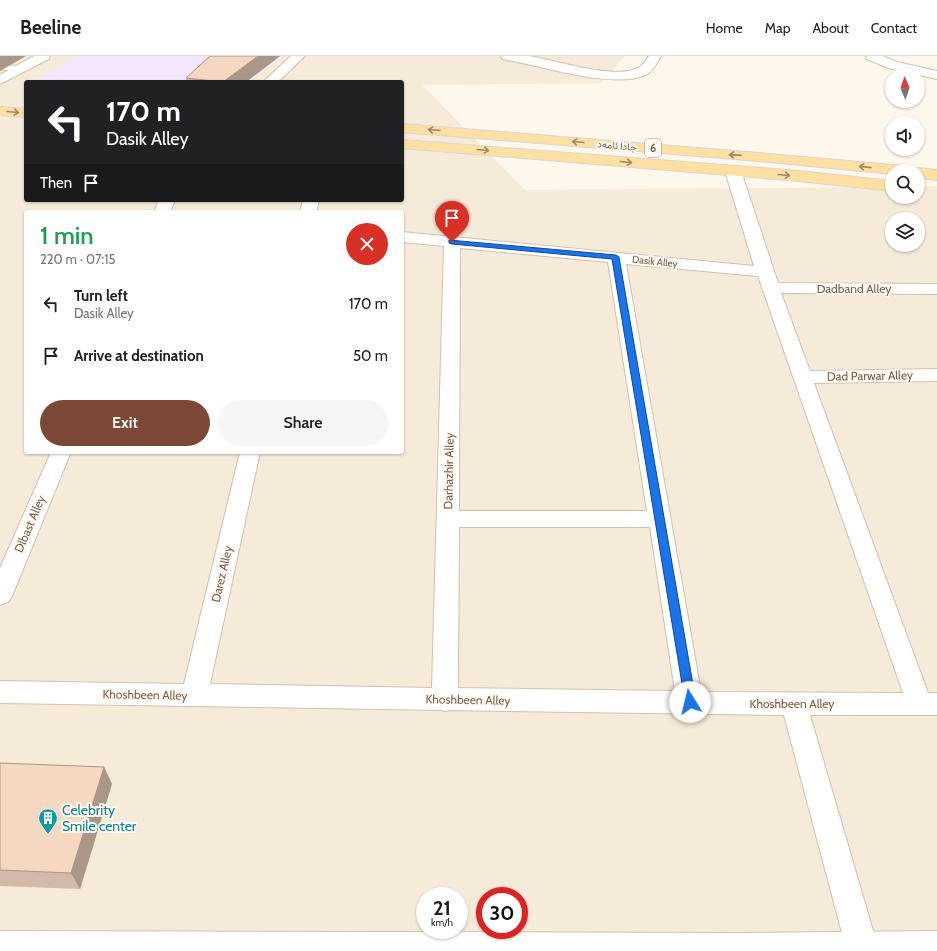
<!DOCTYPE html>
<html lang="en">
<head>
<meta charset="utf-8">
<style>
  body { margin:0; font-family:Cabin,Vazirmatn,sans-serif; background:#f6f6f6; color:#202124; height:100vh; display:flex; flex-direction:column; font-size:15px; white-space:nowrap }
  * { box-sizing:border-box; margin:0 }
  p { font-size:13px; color:#757577 }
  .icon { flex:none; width:22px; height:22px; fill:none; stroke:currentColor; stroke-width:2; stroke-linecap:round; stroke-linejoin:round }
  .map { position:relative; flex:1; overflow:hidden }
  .details { position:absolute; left:24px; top:154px; width:380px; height:244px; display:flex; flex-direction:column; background:#fff; border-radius:4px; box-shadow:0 1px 3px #0004 }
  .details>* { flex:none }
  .banner { position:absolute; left:24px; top:24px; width:380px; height:122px; border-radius:4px; box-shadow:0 1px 3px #0004; background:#202124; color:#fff; overflow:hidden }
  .needle { width:26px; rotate:358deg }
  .controls { position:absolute; left:885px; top:12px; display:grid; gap:8px }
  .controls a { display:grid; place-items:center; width:40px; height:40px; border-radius:50%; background:#fff; box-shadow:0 1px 3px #0004; font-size:20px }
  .speed { position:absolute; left:416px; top:831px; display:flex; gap:8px; font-size:20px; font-weight:700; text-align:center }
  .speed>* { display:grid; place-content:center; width:52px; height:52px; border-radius:50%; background:#fff; box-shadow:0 1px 3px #0004; line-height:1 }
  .speed small { font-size:10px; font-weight:400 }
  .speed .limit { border:6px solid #d22; background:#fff; color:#111 }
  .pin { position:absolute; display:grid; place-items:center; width:34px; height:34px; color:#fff; margin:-41px -17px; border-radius:50% 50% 50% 0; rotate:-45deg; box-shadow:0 0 4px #0007 }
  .pin .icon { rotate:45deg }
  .me { position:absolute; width:44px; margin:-22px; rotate:351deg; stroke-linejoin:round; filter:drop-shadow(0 0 3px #0008) }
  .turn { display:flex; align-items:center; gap:14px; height:84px; padding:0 16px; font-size:18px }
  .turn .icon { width:52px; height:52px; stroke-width:2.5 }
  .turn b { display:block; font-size:28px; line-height:34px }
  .then { display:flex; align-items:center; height:38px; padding:0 16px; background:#0003; gap:8px; font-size:15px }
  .round { display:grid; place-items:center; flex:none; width:42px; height:42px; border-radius:21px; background:#f6f6f6 }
  .headline { display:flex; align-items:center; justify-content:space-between; height:68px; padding:0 16px }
  h1 { font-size:24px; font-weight:600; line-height:30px; color:#1e9e55 }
  .button { display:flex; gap:8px; margin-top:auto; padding:8px 16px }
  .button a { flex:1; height:46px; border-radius:24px; background:#7c4836; color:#fff; font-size:16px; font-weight:600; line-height:46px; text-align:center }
  .button a+a { background:#f6f6f6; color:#202124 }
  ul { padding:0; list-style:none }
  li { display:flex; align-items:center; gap:12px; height:52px; padding:0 16px }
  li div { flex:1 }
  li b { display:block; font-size:15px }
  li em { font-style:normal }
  header { display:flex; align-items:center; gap:24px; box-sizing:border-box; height:56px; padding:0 20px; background:#fff; border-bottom:1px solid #e0e0e0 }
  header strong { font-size:19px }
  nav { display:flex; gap:22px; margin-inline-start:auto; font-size:14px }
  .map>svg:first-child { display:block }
  .residential { fill:#f6ead9; fill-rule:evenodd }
  .education { fill:#f4e7fb }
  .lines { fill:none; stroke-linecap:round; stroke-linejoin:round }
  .lane-casing { stroke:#d2c0af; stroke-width:2 }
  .street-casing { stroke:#d2c0af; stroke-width:2 }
  .secondary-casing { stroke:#d5c1ad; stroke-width:2 }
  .primary-casing { stroke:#ddd5d0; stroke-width:2 }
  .lane { fill:#fff; fill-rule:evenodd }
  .street { fill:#fff; fill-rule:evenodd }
  .secondary { fill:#fff; fill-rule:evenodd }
  .primary { fill:#fee0a2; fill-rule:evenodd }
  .wall { fill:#d2baa6 }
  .shaded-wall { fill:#ab9787 }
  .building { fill:#f4d8c1; stroke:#ab9787 }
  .oneway { stroke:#a28666 }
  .route { fill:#1a73e8; stroke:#114b97 }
  .labels { text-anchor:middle; stroke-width:4; stroke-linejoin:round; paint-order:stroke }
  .far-street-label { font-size:10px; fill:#7b5f4c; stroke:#fffbf3 }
  .shield { fill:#fffbf3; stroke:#a38e7e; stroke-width:1 }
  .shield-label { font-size:11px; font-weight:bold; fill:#7b5f4c }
  .street-label { font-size:12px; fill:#7b5f4c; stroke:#fffbf3 }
  .near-culture-label { font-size:14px; fill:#0d838f; stroke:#fffbf3; text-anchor:start }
</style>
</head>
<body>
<header>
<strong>Beeline</strong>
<nav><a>Home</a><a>Map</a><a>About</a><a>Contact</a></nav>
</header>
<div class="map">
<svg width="937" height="895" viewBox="0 0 937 895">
  <rect width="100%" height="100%" fill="#fef7eb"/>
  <path class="residential" d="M0,0H625L601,27L422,29L525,134L892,131V141H918V130H937V895H0ZM26,26H402V144H26ZM26,156H402V396H26ZM892,163H918V189H892ZM425,840H459V874H425ZM485,840H519V874H485Z"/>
  <path class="education" d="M77,0H285L248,26H33Z"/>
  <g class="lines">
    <defs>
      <path id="lane" d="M0,9L20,10L24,13L20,16L0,13Z"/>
      <g id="street">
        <path d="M34,0H50L49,3L0,28V19Z"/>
        <path d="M291,0H305L278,26H263Z"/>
        <path d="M501,0C510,0 520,0 529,0C556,4 610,23 636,13C642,11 645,5 649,0H661C657,6 653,16 646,19C612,33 544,10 507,4L502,3Z"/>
        <path d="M866,0H883L897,6L937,15V23L888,12L867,3Z"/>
        <path d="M733,110L738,112L741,115L778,227L937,228V238L781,237L810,315L937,313V325L814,327L928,637H937V659H810L878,892L876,895H848L846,892L784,659L449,654L445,655L441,654L0,647V625L184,628L240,396H260L210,628L432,632L444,190L402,186V176L754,210L725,115L728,112ZM460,192L608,206L647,455H459ZM626,208L758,220L903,637L701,636ZM459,471H650L675,635L458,632Z"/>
        <path d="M159,144H175L170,156H154Z"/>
        <path d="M303,144H319L316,156H300Z"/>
        <path d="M51,396H71L12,540L8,546L0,549V512Z"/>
      </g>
      <path id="secondary" d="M0,875L742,877L937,875V895H0Z"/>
      <g id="primary">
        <path d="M0,51L26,53V61L0,59Z"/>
        <path d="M402,68L759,97L904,110L909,112L912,115H892V118L759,105L402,76Z"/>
        <path d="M402,84L799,115L892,125V135L799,125L402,92Z"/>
        <path d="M918,112L937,114V124L918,122V115H912Z"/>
      </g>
    </defs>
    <use href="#lane" class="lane-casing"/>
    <use href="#street" class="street-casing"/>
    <use href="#secondary" class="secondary-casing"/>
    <use href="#primary" class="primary-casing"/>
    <use href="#lane" class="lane"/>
    <use href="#street" class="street"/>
    <use href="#secondary" class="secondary"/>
    <use href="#primary" class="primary"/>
  </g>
  <g class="wall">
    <path d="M210,0H280L246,26H187L186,22Z"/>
    <path d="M0,707L104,711L112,728L80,833L0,830Z"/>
  </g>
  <g class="shaded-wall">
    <path d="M0,0H26L0,15Z"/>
    <path d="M258,0H280L246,26H223Z"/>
    <path d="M104,711L112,728L80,833L71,817Z"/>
  </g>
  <g class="building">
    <path d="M210,0H258L223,26L186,22Z"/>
    <path d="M0,707L104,711L71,817L0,814Z"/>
  </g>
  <defs><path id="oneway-shaft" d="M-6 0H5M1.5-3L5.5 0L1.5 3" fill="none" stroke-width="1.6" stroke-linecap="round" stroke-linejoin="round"/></defs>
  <g class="oneway">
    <use href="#oneway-shaft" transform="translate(13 56) rotate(5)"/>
    <use href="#oneway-shaft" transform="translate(434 74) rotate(-175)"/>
    <use href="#oneway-shaft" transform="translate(578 86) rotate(-175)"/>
    <use href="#oneway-shaft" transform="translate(483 94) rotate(5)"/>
    <use href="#oneway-shaft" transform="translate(735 99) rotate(-176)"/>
    <use href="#oneway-shaft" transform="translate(626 106) rotate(5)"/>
    <use href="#oneway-shaft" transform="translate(865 111) rotate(-174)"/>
    <use href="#oneway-shaft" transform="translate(784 119) rotate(5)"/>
  </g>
  <path class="route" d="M449,184L616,199L619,201L696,646L694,649L690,651L686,649L685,646L612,203L452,188L449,187Z"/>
  <defs>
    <symbol id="building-pin" viewBox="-11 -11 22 30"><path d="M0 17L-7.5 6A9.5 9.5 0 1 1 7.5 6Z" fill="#0f9aa8" stroke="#fffbf3"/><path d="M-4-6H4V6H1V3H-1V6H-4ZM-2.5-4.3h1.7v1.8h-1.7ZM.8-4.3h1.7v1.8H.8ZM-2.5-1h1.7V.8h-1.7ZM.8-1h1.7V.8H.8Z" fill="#fff"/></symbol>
  </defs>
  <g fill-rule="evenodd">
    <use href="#building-pin" x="37" y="751" width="22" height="30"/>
  </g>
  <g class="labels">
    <g class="far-street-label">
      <text transform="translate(617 89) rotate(5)" y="4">جادا ئامەد</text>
      <text transform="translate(655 205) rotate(6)" y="4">Dasik Alley</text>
    </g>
    <rect class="shield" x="645" y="83" width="16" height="18" rx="3"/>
    <g class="shield-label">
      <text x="653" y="96">6</text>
    </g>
    <g class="street-label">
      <text x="854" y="237">Dadband Alley</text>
      <text transform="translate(870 320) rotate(-1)" y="4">Dad Parwar Alley</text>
      <text transform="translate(449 415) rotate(-89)" y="4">Darhazhir Alley</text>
      <text transform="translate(30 468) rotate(-67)" y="4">Dlbast Alley</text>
      <text transform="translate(222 518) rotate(-77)" y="4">Darez Alley</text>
      <text transform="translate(145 639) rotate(1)" y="4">Khoshbeen Alley</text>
      <text transform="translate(468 644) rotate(1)" y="4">Khoshbeen Alley</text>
      <text x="792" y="652">Khoshbeen Alley</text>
    </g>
    <g class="near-culture-label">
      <text x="62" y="759">Celebrity<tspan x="62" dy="16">Smile center</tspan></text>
    </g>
  </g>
</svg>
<div class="controls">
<a><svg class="needle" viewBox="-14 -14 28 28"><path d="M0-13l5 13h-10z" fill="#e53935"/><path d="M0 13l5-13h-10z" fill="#757577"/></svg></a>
<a><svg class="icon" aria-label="sound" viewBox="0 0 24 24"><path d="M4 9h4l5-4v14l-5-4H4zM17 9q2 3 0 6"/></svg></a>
<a><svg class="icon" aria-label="search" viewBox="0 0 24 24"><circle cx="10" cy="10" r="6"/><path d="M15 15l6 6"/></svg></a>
<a><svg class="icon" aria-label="layers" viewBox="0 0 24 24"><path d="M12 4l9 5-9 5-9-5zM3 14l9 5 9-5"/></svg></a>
</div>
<div class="speed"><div>21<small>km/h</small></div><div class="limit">30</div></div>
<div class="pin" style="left:452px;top:186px;background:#d93025"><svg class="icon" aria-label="arrive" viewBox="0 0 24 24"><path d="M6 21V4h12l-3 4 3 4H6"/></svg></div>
<svg class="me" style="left:690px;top:646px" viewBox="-20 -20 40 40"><circle r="19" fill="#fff"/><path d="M0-13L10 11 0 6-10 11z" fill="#1a73e8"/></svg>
<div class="banner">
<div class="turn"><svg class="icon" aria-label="left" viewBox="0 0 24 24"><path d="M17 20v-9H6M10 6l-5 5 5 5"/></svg><div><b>170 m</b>Dasik Alley</div></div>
<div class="then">Then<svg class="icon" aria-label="arrive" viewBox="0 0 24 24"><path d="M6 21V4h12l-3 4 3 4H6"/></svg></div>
</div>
<section class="details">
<div class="headline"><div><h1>1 min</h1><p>220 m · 07:15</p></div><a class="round" style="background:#d93025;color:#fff"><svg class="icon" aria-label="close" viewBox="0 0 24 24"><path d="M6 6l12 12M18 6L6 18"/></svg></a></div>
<ul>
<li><svg class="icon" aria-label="left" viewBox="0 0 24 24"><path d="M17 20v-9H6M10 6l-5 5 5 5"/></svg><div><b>Turn left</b><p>Dasik Alley</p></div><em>170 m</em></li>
<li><svg class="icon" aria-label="arrive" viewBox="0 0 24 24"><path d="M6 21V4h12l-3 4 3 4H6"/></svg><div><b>Arrive at destination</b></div><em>50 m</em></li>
</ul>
<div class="button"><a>Exit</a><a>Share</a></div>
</section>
</div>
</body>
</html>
